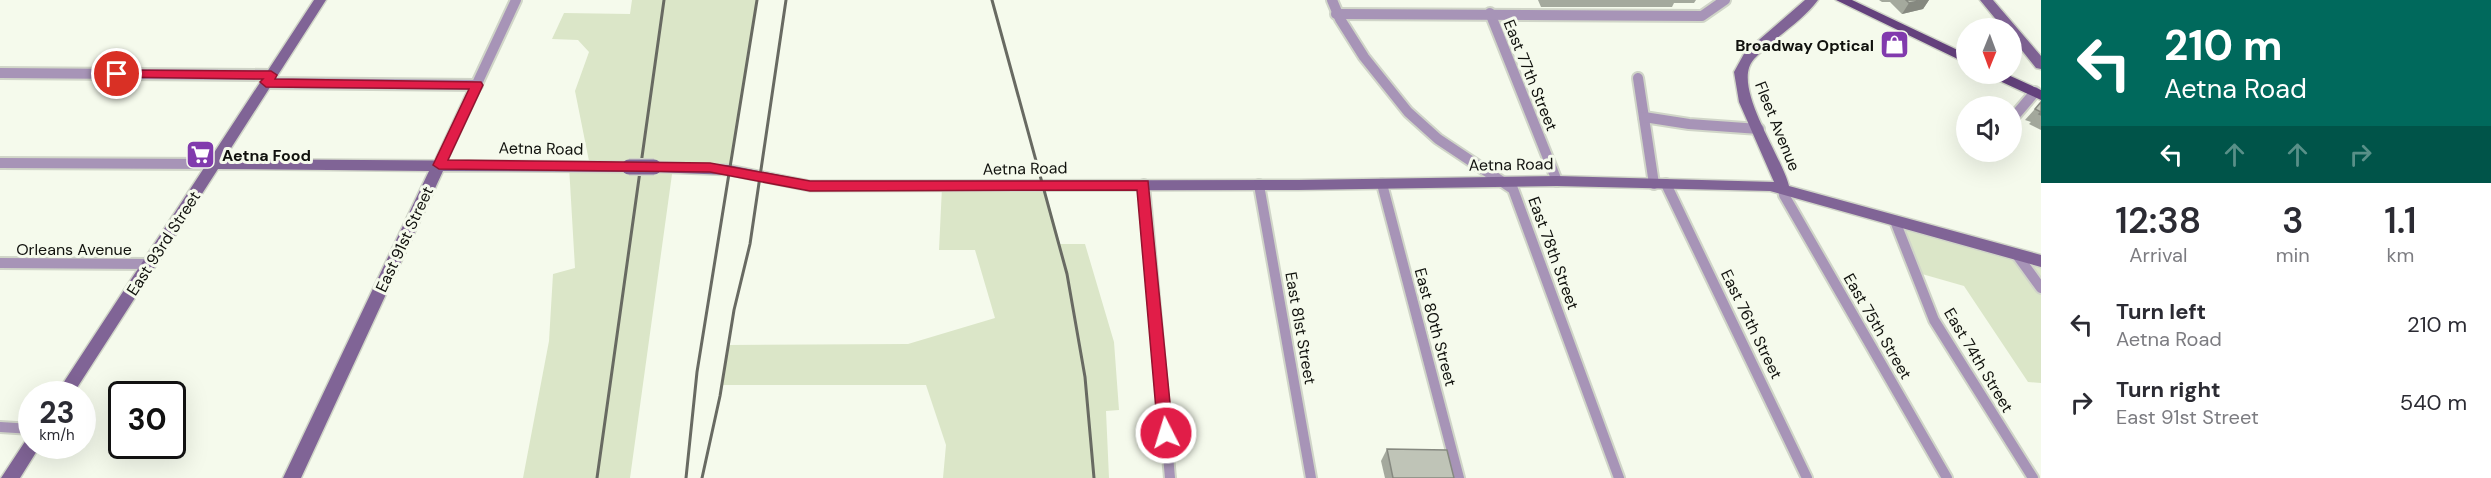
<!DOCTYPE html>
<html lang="en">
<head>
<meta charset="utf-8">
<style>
  body { margin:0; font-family:"DM Sans",sans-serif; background:#f2f2f3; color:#2b2b33; height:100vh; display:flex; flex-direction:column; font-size:22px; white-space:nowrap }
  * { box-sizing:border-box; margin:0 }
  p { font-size:20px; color:#7c7c81 }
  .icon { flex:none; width:33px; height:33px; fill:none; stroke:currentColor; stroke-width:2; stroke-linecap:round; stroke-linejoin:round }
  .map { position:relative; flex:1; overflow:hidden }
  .panel { display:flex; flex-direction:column; background:#fff; width:450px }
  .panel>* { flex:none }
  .top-card { background:#00695c; color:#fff; overflow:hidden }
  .needle { width:39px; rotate:181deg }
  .controls { position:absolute; left:1956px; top:18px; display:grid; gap:12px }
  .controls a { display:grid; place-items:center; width:66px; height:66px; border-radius:50%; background:#fff; box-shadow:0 6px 24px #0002; font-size:30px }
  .speed { position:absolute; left:18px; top:381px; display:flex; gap:12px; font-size:30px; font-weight:700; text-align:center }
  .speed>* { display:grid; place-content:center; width:78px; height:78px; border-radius:50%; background:#fff; box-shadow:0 6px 24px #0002; line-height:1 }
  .speed small { font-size:15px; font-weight:400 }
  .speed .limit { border:3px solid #111; border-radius:9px; background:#fff; color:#111 }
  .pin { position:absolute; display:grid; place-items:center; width:51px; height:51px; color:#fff; margin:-26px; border:3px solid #fff; border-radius:50%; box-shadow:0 2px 6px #0007 }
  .me { position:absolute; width:66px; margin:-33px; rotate:355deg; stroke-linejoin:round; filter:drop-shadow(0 0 4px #0008) }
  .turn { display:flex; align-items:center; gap:21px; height:126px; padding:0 24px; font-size:27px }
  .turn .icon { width:78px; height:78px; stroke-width:2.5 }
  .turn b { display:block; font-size:42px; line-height:51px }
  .lanes { display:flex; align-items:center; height:57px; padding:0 24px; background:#0003; justify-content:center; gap:30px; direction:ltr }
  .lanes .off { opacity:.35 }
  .eta { display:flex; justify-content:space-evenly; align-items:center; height:102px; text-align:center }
  .eta b { font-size:36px; font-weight:600; line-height:42px }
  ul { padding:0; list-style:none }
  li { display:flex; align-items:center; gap:18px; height:78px; padding:0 24px }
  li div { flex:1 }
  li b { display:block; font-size:22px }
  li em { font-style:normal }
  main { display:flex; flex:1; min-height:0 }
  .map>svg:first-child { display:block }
  .green { fill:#dbe6c8 }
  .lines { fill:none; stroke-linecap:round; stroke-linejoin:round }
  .street-casing { stroke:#d0d5c8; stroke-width:14 }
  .secondary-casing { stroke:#d0d5c8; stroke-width:3 }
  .primary-casing { stroke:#d0d5c8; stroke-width:3 }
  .street { stroke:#a794b7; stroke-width:10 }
  .secondary { fill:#806496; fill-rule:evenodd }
  .primary { fill:#64417d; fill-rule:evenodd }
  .rail { stroke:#686a62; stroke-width:3 }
  .secondary-bridge-casing { stroke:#d0d5c8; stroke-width:18; stroke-linecap:butt }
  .secondary-bridge { stroke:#806496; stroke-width:15 }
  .wall { fill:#a4a99d }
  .shaded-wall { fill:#868980 }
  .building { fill:#bfc4b7; stroke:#868980; stroke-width:1.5 }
  .route { fill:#e11d48; stroke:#92132f; stroke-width:1.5 }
  .labels { text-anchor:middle; stroke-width:6; stroke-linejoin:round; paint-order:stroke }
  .poi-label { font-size:16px; font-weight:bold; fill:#10110d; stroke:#f5faec; text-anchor:end }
  .street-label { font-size:16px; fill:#10110d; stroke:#f5faec }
</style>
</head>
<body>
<main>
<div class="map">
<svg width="2041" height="478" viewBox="0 0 2041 478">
  <rect width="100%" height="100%" fill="#f5faec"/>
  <g class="green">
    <path d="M632,0H757L729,170L673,167L630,478H523L549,341L553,274L575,268L569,166H590L575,91L589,52L578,40L552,39L564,13L630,14Z"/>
    <path d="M1044,186L1060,244H1085L1114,342L1119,410L1106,411L1109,478H943L946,445L926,385H722L729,345L908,344L995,318L975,250H939L942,187Z"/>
    <path d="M1895,221L2041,261V383L2028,382L1964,286L1915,272Z"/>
  </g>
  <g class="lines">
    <defs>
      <g id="street">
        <path d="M1332,0L1340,19L1364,57L1408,112L1438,139L1513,189L1619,478"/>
        <path d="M1490,13L1557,181"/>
        <path d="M1336,14L1702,16L1725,0"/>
        <path d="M0,73L271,75"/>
        <path d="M1638,78L1654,184"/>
        <path d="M266,83L477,85"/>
        <path d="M1644,117L1689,124L1759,129"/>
        <path d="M2012,119L2035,92"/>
        <path d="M0,163L214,164"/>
        <path d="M439,165L516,0"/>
        <path d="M1382,184L1459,478"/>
        <path d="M1666,184L1807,478"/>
        <path d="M1144,185L1170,478"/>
        <path d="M1259,185L1311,478"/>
        <path d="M1783,189L1784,195L1947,478"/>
        <path d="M1895,221L1934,320L2033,478"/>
        <path d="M2017,255L2041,288"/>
        <path d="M0,263L149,264"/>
        <path d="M0,427L32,429"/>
      </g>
      <g id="secondary">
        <path d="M314,0H326L224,159L629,162L636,167L629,172L443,171L301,478H283L429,171L218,169L73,394H56Z"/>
        <path d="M1805,0H1818C1801,23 1773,38 1754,59C1730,85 1782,156 1789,186L2041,255V267L1770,191L1557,186L1298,190L810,191L729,175L654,172L647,167L654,162L729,165L810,181L1298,180L1557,176L1774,182L1739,102L1734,72L1745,52Z"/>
        <path d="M1980,0H1993L2041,56V69L2036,68L2012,38V28H2003Z"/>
        <path d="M32,438V446H40L20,478H1L26,440Z"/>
      </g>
      <g id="primary">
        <path d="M1836,0H1852L1966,54V63Z"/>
        <path d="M1989,74H2006L2041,90V100L1991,77Z"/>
      </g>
    </defs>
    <use href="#street" class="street-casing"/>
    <use href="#secondary" class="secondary-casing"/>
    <use href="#primary" class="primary-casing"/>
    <use href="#street" class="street"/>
    <use href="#secondary" class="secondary"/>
    <use href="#primary" class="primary"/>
    <g class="rail">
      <path d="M992,0L1067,274L1085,377L1094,478"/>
      <path d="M597,478L664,0"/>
      <path d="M686,478L697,372L757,0"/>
      <path d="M702,478L720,396L734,310L750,244L786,0"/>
    </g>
    <defs>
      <path id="secondary-bridge" d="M629,167H654"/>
    </defs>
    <use href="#secondary-bridge" class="secondary-bridge-casing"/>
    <use href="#secondary-bridge" class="secondary-bridge"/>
  </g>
  <g class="wall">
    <path d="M1538,0H1696L1694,3H1674L1672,7H1541Z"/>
    <path d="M1879,0H1929L1923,9L1902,14L1890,2H1882Z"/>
    <path d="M2041,102V130L2029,124L2031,122L2025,120Z"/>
    <path d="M1387,449L1454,478H1385L1381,461Z"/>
  </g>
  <path class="shaded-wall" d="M1924,0H1929L1923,9L1902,14L1909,3Z"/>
  <g class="building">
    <path d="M1906,0H1924L1909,3Z"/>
    <path d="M2041,102V115L2039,114L2041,112L2035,109Z"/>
    <path d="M1387,449L1447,450L1454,478H1393Z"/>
  </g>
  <path class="route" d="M117,70L271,71L277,75L275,79L481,82L483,85L448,160L710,163L810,181H1148L1173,433L1171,438L1166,440L1160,438L1158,433L1137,190L810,191L710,172L439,169L433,165L469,89L266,87L260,82L263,79L113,77L111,74Z"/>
  <defs>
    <symbol id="shop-square" viewBox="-11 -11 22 22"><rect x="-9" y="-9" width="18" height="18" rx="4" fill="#813aad" stroke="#f5faec"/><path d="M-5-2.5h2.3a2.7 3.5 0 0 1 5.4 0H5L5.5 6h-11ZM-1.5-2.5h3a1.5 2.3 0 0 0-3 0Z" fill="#fff"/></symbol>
    <symbol id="supermarket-square" viewBox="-11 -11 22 22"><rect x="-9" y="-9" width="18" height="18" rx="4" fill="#813aad" stroke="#f5faec"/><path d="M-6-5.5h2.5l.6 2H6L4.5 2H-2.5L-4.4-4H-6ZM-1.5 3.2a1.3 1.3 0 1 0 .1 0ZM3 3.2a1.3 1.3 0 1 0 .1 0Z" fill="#fff"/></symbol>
  </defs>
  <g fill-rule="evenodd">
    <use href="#shop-square" x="1878" y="28" width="33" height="33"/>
    <use href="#supermarket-square" x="184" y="138" width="33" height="33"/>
  </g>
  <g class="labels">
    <g class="poi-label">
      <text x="1874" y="51">Broadway Optical</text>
      <text x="222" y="161" text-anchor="start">Aetna Food</text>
    </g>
    <g class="street-label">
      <text transform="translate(1531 75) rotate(68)" y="6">East 77th Street</text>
      <text transform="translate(1778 126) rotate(68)" y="6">Fleet Avenue</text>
      <text transform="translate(541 148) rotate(1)" y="6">Aetna Road</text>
      <text transform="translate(1511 164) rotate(-1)" y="6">Aetna Road</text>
      <text transform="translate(1025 168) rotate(-1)" y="6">Aetna Road</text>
      <text transform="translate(404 239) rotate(-65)" y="6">East 91st Street</text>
      <text transform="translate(163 243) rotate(-57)" y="6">East 93rd Street</text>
      <text x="74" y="255">Orleans Avenue</text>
      <text transform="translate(1554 253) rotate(70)" y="6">East 78th Street</text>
      <text transform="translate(1752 324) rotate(64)" y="6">East 76th Street</text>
      <text transform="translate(1878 326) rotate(60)" y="6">East 75th Street</text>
      <text transform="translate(1436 327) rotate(75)" y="6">East 80th Street</text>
      <text transform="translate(1301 328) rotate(80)" y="6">East 81st Street</text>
      <text transform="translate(1979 360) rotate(59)" y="6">East 74th Street</text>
    </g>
  </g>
</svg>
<div class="controls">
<a><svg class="needle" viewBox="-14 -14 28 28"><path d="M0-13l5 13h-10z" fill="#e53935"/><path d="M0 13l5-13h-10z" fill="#7c7c81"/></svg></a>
<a><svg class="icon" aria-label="sound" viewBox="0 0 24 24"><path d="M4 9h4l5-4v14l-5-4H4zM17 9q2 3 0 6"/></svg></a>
</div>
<div class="speed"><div>23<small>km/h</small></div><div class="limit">30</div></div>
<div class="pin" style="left:117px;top:74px;background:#d93025"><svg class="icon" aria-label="arrive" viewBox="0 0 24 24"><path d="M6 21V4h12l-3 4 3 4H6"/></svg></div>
<svg class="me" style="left:1166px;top:433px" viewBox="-20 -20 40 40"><circle r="17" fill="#e11d48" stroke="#fff" stroke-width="3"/><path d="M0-11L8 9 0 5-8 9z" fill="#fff"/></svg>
</div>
<section class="panel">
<div class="top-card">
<div class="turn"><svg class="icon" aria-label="left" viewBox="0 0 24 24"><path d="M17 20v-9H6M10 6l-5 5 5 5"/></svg><div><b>210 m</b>Aetna Road</div></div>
<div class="lanes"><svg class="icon" aria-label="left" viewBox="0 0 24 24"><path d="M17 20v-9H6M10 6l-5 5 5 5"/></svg><svg class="icon off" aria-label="ahead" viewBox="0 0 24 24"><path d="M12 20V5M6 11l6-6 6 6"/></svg><svg class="icon off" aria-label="ahead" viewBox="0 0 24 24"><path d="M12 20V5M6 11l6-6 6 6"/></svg><svg class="icon off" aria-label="right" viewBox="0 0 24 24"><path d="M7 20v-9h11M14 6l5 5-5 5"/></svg></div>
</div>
<div class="eta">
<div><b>12:38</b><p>Arrival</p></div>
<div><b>3</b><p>min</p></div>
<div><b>1.1</b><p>km</p></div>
</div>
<ul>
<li><svg class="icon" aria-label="left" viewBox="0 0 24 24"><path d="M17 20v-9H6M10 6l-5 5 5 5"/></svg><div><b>Turn left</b><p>Aetna Road</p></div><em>210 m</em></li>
<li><svg class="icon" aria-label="right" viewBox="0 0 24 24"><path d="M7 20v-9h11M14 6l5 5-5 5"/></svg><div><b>Turn right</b><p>East 91st Street</p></div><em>540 m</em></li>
</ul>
</section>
</main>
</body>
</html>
